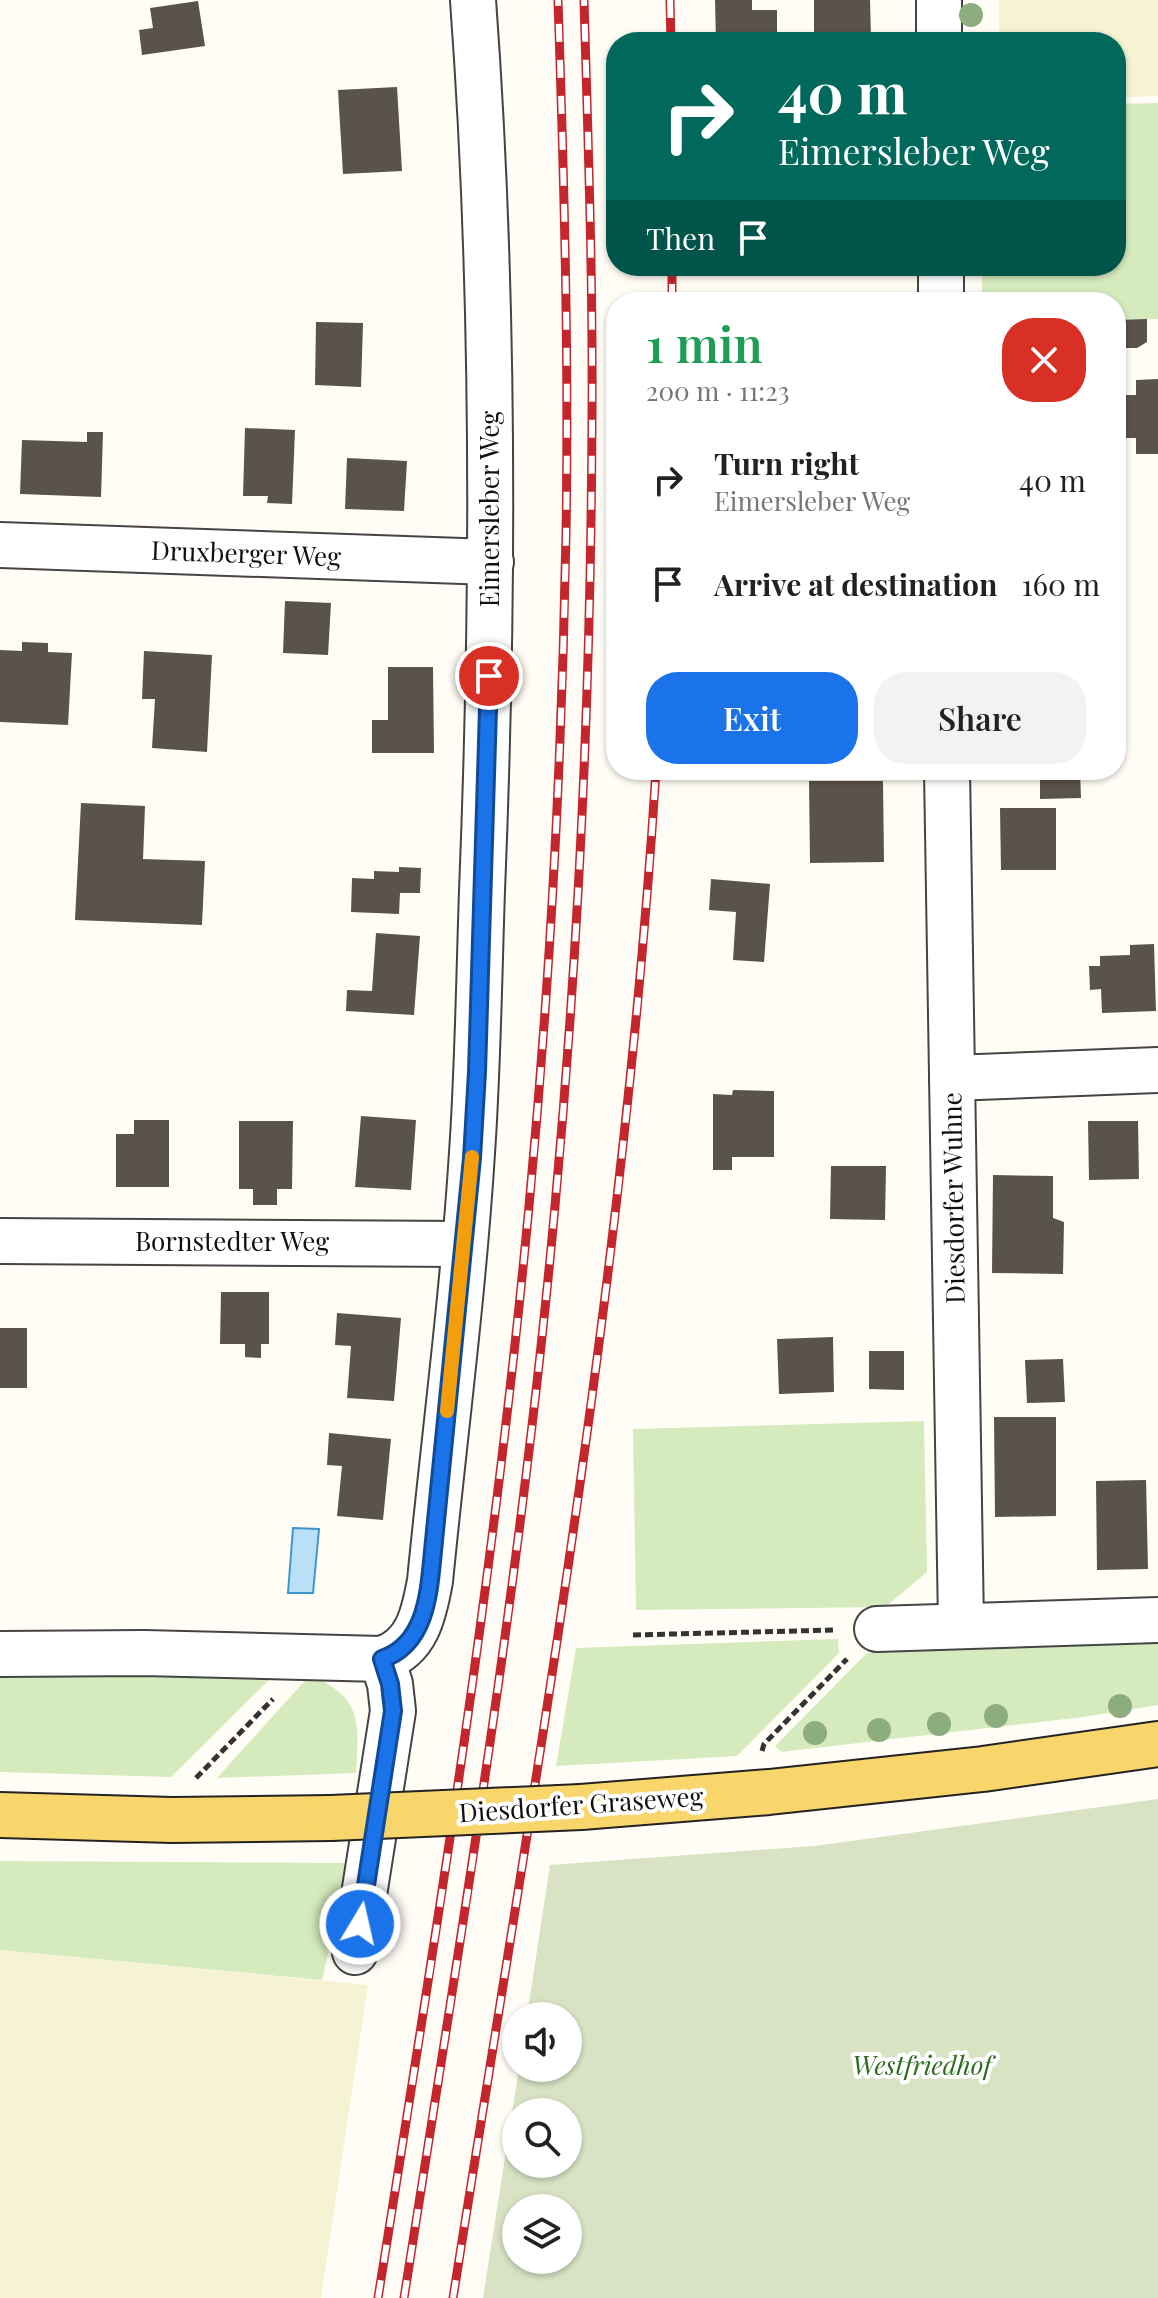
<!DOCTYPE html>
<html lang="en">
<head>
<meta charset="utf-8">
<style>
  body { margin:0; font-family:"Playfair Display",serif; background:#f2f2f2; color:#222; height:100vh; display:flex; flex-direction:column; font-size:30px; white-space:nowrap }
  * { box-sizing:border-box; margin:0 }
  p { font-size:26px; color:#767676 }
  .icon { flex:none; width:44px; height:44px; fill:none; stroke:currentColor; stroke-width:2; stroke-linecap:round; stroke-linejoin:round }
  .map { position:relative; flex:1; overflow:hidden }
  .details { position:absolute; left:606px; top:292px; width:520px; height:488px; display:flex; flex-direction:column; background:#fff; border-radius:32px; box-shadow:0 2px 6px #0004 }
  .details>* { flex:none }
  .guide { position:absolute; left:606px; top:32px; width:520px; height:244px; border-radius:32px; box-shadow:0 2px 6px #0004; background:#00695c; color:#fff; overflow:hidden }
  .tools { position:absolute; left:502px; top:2002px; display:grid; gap:16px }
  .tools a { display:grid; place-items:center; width:80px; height:80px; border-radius:50%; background:#fff; box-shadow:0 2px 6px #0004; font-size:40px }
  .pin { position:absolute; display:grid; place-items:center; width:68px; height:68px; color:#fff; margin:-34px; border:4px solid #fff; border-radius:50%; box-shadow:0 2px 8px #0007 }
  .me { position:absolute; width:88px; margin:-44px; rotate:9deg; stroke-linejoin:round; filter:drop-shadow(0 0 6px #0008) }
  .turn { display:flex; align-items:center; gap:28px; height:168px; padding:0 40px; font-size:36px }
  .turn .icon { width:104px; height:104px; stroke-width:2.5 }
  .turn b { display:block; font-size:56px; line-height:68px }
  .then { display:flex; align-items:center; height:76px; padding:0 40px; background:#0003; gap:16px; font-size:30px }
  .round { display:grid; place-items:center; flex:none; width:84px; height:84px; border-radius:32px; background:#f2f2f2 }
  .head { display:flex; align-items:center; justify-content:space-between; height:136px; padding:0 40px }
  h1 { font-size:48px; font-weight:600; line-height:60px; color:#1e9e55 }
  .primary-button { display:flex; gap:16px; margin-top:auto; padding:16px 40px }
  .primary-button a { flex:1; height:92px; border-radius:32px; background:#1a73e8; color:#fff; font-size:32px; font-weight:600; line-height:92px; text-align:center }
  .primary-button a+a { background:#f2f2f2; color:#222 }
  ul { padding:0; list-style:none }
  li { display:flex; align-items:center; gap:24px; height:104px; padding:0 40px }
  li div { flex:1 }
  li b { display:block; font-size:30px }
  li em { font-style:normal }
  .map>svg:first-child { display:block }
  .farmland { fill:#f6f3d4 }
  .green { fill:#d5ebbd }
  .cemetery { fill:#d9e3c4; fill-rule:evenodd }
  .water { fill:#b9e0f7; stroke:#3f96cf; stroke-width:2 }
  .building { fill:#5a524d }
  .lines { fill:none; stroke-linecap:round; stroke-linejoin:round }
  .minor-casing { stroke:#444; stroke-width:48 }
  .major-casing { stroke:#222; stroke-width:48 }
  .path { stroke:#333; stroke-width:5; stroke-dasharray:8 4; stroke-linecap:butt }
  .minor { stroke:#fff; stroke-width:44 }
  .major { stroke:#f9d66b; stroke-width:44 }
  .rail-casing { stroke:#c4262e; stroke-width:9 }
  .rail { stroke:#fff; stroke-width:6; stroke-dasharray:18; stroke-linecap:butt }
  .major-bridge-casing { stroke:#222; stroke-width:48; stroke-linecap:butt }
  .major-bridge { stroke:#f9d66b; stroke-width:44 }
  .tree { fill:#8dad7f }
  .route-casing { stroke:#114b97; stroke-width:20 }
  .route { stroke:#1a73e8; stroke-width:14 }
  .slow { stroke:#f59e0b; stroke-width:14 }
  .labels { text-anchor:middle; stroke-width:8; stroke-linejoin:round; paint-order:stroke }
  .street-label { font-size:26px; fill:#111; stroke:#fff }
  .park-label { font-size:26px; font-style:italic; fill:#2f6b1f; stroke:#fff }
</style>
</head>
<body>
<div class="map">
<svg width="1158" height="2298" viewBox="0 0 1158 2298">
  <rect width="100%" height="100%" fill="#fffdf5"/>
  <g class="farmland">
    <path d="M999,0H1158V96L1116,98V42H999Z"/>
    <path d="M0,1950L368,1985L321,2298H0Z"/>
  </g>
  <g class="green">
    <path d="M1158,103V319L1116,320V302H982V266H1116V104Z"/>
    <path d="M924,1421L927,1572L885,1607L636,1610L633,1429Z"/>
    <path d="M838,1639L839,1653L737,1756L556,1766L576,1648Z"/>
    <path d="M1158,1642V1705L1083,1717L781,1752L775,1746L867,1653Z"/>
    <path d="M0,1670L273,1676L171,1777L0,1772Z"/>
    <path d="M310,1675C363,1698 359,1722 356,1773L217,1778Z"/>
    <path d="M0,1861L349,1863L322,1980L0,1950Z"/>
  </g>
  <path class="cemetery" d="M1158,1799V2298H483L519,2068H568V2016H527L550,1865L814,1846ZM516,2112H568V2164H516ZM516,2208H568V2260H516Z"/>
  <path class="water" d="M293,1528L319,1529L313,1593H288Z"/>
  <g class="building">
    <path d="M715,0H752V10H777V42H716Z"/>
    <path d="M814,0H870L871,38L814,39Z"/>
    <path d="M198,1L205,46L142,55L139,30L153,28L150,8Z"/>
    <path d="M397,87L402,171L343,174L338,90Z"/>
    <path d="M1147,319V342L1137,348H1116V320Z"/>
    <path d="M316,322L363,323L361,387L315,385Z"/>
    <path d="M1158,379V454H1136V438H1116V395H1136V380Z"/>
    <path d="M245,428L295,430L292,504L267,503L268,496H243Z"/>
    <path d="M87,432H103L101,497L20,494L22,440L87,442Z"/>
    <path d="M347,458L407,461L404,511L345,509Z"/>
    <path d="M285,601L331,603L328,655L283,653Z"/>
    <path d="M22,642L48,643V652L72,653L68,725L0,722V650L22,651Z"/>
    <path d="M144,651L212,655L207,752L152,748L155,699H142Z"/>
    <path d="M388,667H433L434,753H372V720H388Z"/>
    <path d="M1023,770H1080L1081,798L1040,799V774H1023Z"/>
    <path d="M809,781H883L884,862L810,863Z"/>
    <path d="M81,803L145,806L143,859L205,861L202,925L75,920Z"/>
    <path d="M1000,808H1056V870H1001Z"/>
    <path d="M399,867L421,868L420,893H400L399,914L351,912L352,878L374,879V871L399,872Z"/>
    <path d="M711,879L770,884L764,962L733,960L736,912L709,910Z"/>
    <path d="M376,933L420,936L414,1015L346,1011L347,990L372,991Z"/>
    <path d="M1154,944L1156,1011L1102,1013L1101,989L1090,990L1089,966H1100V956L1130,955V945Z"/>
    <path d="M733,1090L774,1091V1157H732V1170H713V1094L732,1095Z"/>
    <path d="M361,1116L416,1120L411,1190L355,1187Z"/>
    <path d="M134,1120H169V1187H116V1134H134Z"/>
    <path d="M239,1121H293L292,1189H277V1205H253V1189H239Z"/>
    <path d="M1088,1121H1138L1139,1179L1089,1180Z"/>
    <path d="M831,1166H886L885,1220L830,1219Z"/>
    <path d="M993,1175L1053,1176V1218L1064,1222L1063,1274L992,1273Z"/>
    <path d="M221,1292H269V1344H261V1358L245,1357V1344H220Z"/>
    <path d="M337,1313L401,1318L394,1401L347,1398L351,1346L335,1345Z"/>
    <rect x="0" y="1328" width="27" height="60"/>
    <path d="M833,1337L834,1392L779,1394L777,1339Z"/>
    <path d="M869,1351H904V1390L869,1389Z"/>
    <path d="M1063,1359L1065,1402L1027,1403L1025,1360Z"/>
    <path d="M994,1417H1056V1516L995,1517Z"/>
    <path d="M329,1433L391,1439L383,1520L337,1516L342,1466L327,1465Z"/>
    <path d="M1146,1480L1148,1569L1097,1570L1096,1481Z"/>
  </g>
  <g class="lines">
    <defs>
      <g id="minor">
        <path d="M939,0V42"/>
        <path d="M941,266V302"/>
        <path d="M0,545L491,562"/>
        <path d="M947,770L961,1625"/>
        <path d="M952,1078L1158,1070"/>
        <path d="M0,1241L464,1244"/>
        <path d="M877,1629L1158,1620"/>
        <path d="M0,1654L144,1653L382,1659"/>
        <path d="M355,1952L393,1711L390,1684L382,1659C417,1648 424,1614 430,1581C444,1439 463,1296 472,1153C478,1066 479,978 482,891C494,594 495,297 473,0"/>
      </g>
      <g id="major">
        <path d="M581,1807L769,1792L983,1769L1158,1744"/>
        <path d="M0,1815L172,1820L331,1818"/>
      </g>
    </defs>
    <use href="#minor" class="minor-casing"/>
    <use href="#major" class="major-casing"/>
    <g class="path">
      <path d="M633,1635L836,1630"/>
      <path d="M762,1751L764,1744L847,1659"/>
      <path d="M196,1778L273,1699"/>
    </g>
    <use href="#minor" class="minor"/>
    <use href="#major" class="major"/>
    <defs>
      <g id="rail">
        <path d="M670,0L671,42"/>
        <path d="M672,302V266"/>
        <path d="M378,2298C436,1935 495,1572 529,1206C550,983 562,758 566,534C569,356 564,178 558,0"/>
        <path d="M404,2298C461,1935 522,1572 555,1206C579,944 591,681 592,418C593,278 588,139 584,0"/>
        <path d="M453,2298C533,1791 624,1283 656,770"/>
      </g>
    </defs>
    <use href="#rail" class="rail-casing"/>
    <use href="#rail" class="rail"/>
    <defs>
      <path id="major-bridge" d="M331,1818L581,1807"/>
    </defs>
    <use href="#major-bridge" class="major-bridge-casing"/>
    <use href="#major-bridge" class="major-bridge"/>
  </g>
  <g class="tree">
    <circle cx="971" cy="15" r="12"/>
    <circle cx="1120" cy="1706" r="12"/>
    <circle cx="996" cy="1716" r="12"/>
    <circle cx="939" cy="1724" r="12"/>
    <circle cx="879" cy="1730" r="12"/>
    <circle cx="815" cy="1733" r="12"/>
  </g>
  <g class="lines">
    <defs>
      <path id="route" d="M360,1924L393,1711L390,1684L382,1659C427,1644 429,1591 433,1551L472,1158L477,1072L489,676"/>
    </defs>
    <use href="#route" class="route-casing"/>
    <use href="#route" class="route"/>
    <path class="slow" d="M447,1411L472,1157"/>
  </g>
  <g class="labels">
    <g class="street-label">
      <text transform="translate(490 509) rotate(-90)" y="9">Eimersleber Weg</text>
      <text transform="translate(246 554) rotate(2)" y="9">Druxberger Weg</text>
      <text transform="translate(954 1198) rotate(-91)" y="9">Diesdorfer Wuhne</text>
      <text x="232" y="1251">Bornstedter Weg</text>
      <text transform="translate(581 1805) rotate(-4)" y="9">Diesdorfer Graseweg</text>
    </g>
    <g class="park-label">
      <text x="922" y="2075">Westfriedhof</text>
    </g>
  </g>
</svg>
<div class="tools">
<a><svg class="icon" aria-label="sound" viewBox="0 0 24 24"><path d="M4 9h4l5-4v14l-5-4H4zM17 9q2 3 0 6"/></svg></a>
<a><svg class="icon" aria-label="search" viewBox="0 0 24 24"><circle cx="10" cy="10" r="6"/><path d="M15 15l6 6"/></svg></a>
<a><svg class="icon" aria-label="layers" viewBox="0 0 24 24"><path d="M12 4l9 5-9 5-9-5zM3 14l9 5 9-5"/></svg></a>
</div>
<div class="pin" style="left:489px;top:676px;background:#d93025"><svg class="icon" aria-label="arrive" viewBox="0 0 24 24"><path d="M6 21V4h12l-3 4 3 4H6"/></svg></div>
<svg class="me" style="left:360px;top:1924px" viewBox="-20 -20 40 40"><circle r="17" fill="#1a73e8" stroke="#fff" stroke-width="3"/><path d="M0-11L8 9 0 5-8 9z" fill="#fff"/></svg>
<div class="guide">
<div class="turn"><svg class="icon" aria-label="right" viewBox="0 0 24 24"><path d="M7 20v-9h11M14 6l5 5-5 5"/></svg><div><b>40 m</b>Eimersleber Weg</div></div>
<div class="then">Then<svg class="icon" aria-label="arrive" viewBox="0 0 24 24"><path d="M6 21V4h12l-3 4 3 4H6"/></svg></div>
</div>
<section class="details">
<div class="head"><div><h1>1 min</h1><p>200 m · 11:23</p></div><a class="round" style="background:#d93025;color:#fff"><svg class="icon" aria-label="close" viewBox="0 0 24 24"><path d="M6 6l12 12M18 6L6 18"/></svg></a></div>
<ul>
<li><svg class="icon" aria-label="right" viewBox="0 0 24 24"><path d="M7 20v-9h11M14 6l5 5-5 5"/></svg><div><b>Turn right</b><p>Eimersleber Weg</p></div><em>40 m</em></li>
<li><svg class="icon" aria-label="arrive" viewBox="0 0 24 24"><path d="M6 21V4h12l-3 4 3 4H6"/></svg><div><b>Arrive at destination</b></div><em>160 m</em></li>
</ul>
<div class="primary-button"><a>Exit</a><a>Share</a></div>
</section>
</div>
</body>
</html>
